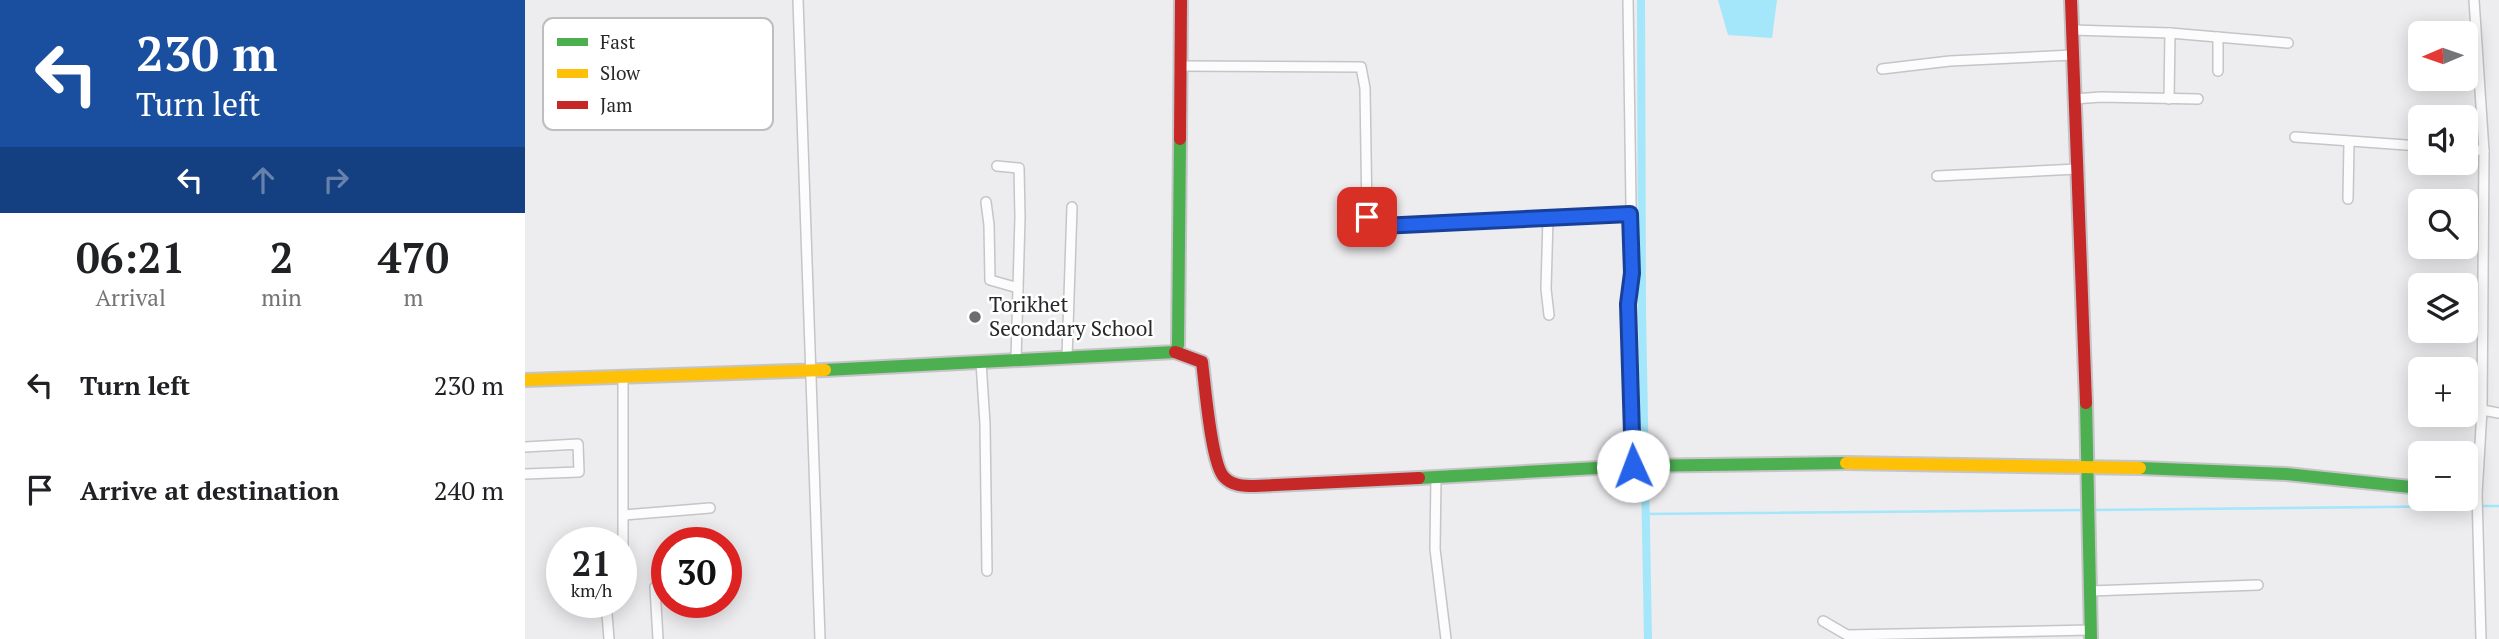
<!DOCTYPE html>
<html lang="en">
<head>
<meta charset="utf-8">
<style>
  body { margin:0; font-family:"PT Serif",serif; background:#f2f2f2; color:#202124; height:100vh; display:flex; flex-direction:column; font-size:26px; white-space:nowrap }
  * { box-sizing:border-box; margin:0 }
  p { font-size:23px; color:#757577 }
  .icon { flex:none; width:38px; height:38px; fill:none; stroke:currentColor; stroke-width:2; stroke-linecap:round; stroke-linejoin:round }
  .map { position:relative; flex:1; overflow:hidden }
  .drawer { display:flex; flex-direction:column; background:#fff; width:525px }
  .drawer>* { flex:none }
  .top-card { background:#1a4fa0; color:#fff; overflow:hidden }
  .needle { width:46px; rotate:268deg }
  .buttons { position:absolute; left:1883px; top:21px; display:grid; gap:14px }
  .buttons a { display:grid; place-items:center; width:70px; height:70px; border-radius:10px; background:#fff; box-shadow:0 4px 18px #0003; font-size:35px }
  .speed { position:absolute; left:21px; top:527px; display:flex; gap:14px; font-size:35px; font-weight:700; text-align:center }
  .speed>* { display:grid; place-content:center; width:91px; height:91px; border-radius:50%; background:#fff; box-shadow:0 4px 18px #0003; line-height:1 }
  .speed small { font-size:18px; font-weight:400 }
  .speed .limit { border:10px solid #d22; background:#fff; color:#111 }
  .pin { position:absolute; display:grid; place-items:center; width:60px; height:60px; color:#fff; margin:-30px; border-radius:14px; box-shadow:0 4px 10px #0006 }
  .me { position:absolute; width:77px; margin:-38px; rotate:358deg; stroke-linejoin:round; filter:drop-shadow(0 0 5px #0008) }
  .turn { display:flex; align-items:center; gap:24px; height:147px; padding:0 21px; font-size:32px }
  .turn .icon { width:91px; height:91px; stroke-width:2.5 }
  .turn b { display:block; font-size:49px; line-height:60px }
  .lanes { display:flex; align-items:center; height:66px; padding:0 21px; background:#0003; justify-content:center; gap:35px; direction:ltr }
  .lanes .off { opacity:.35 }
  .eta { display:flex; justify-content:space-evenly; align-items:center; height:119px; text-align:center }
  .eta b { font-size:42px; font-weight:700; line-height:49px }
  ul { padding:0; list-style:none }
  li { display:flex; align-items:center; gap:21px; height:105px; padding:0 21px }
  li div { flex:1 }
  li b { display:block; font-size:26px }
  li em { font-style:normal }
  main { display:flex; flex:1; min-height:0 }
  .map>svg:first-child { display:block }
  .water { fill:#a4e6fa }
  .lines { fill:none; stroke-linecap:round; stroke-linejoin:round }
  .stream { stroke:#a4e6fa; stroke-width:2.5 }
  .canal { stroke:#a4e6fa; stroke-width:8 }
  .street-casing { stroke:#c5c4c7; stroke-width:12 }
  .fast-casing { stroke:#c5c4c7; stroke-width:16 }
  .slow-casing { stroke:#c5c4c7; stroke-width:16 }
  .jam-casing { stroke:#c5c4c7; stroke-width:16 }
  .street { stroke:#fcfcfd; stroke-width:9 }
  .fast { stroke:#4caf50; stroke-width:12 }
  .slow { stroke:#ffc107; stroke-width:12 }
  .jam { stroke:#c62828; stroke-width:12 }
  .route-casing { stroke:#184099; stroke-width:18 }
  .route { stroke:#2563eb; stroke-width:12 }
  .poi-dot { fill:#6d6c6e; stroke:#fff; stroke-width:2.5 }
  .labels { text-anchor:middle; stroke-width:5; stroke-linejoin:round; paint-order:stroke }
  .poi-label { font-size:21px; fill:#282729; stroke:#fff; text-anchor:start }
  .key { fill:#fff; stroke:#bebebf; stroke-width:2 }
  .key-label { font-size:19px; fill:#282729 }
</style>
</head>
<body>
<main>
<section class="drawer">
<div class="top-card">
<div class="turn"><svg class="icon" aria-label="left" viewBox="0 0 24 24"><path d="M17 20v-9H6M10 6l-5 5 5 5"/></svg><div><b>230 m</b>Turn left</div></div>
<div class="lanes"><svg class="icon" aria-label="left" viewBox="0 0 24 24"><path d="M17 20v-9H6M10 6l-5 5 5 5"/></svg><svg class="icon off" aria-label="ahead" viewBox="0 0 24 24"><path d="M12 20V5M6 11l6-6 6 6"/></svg><svg class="icon off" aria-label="right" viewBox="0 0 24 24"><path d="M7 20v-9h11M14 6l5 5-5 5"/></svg></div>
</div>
<div class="eta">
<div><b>06:21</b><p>Arrival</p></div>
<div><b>2</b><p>min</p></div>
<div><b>470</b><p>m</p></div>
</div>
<ul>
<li><svg class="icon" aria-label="left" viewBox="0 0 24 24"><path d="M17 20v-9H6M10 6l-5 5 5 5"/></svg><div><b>Turn left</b></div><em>230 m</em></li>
<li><svg class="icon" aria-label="arrive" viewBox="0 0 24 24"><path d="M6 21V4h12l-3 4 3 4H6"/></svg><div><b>Arrive at destination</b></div><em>240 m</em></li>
</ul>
</section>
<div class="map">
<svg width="1974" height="639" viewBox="0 0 1974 639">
  <rect width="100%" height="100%" fill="#edecef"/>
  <path class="water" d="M1193,0H1252L1247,38L1203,35Z"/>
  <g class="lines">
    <g class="stream">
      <path d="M1958,506H1974"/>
      <path d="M1568,510L1949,506"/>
      <path d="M1121,514L1558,510"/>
    </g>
    <path class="canal" d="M1116,0L1117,312L1123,639"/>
    <defs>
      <g id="street">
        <path d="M273,0L295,639"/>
        <path d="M1103,0L1107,273L1103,304L1108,466"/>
        <path d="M1949,0L1959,151L1957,410L1952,494L1956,639"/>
        <path d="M1547,30L1645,33L1763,43"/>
        <path d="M655,66L836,67L840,88L842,217L846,225L977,221L1105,213"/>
        <path d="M1357,69L1425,61L1548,55"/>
        <path d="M1693,71V37"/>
        <path d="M1549,99L1576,97L1673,99"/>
        <path d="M1644,99L1645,33"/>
        <path d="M1770,137L1895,146"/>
        <path d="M1941,148L1959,151"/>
        <path d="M472,166L494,168L495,217L491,360"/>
        <path d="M1412,176L1552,169"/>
        <path d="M1823,199L1824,142"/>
        <path d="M461,202L464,225L465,280L493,288"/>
        <path d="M1023,218L1021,289L1024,315"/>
        <path d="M542,357L547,207"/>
        <path d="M456,362L460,424L462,571"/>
        <path d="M1957,410L1974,413"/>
        <path d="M0,447L53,444L54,472L0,474"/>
        <path d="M911,476L910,549L921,639"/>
        <path d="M1941,493L1952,494"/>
        <path d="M99,515L185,508"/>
        <path d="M96,562H98V377"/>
        <path d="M130,587L133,639"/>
        <path d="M1565,591L1733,585"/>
        <path d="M81,602L84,639"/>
        <path d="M1298,621L1322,635L1566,630"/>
      </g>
      <g id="fast">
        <path d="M300,370L650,352L653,345L655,139"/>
        <path d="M1561,403L1566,639"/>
        <path d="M1615,468L1761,474L1895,488"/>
        <path d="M894,478L1108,466L1321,463"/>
      </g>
      <g id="slow">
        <path d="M0,380L300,370"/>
        <path d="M1321,463L1615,468"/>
      </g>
      <g id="jam">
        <path d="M1546,0L1561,403"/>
        <path d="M655,139L656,0"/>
        <path d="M650,352L677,362C680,384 686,464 699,477C707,486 719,486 730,486L894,478"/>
      </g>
    </defs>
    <use href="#street" class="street-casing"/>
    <use href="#fast" class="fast-casing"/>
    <use href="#slow" class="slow-casing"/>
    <use href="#jam" class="jam-casing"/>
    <use href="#street" class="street"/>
    <use href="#fast" class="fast"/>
    <use href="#slow" class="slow"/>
    <use href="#jam" class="jam"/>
  </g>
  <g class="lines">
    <defs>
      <path id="route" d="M842,217L846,225L856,226L1105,214L1107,273L1103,304L1108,466"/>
    </defs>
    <use href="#route" class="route-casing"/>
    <use href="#route" class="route"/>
  </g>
  <circle class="poi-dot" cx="450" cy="317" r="7"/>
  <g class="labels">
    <g class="poi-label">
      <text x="464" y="312">Torikhet<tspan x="464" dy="24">Secondary School</tspan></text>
    </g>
  </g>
  <rect x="18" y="18" width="230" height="112" rx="10" class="key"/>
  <rect x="32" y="38" width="31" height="8" fill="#4caf50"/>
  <rect x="32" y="69" width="31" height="9" fill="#ffc107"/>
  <rect x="32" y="101" width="31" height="8" fill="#c62828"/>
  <g class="key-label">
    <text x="75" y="49">Fast</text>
    <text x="75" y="80">Slow</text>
    <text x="75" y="112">Jam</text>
  </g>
</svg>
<div class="buttons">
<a><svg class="needle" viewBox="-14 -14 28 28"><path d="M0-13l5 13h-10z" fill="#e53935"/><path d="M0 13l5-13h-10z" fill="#757577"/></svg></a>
<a><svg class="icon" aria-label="sound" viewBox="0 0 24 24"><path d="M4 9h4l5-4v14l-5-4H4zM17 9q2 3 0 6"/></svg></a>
<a><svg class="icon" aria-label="search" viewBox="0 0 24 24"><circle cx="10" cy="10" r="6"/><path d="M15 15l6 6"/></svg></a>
<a><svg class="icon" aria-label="layers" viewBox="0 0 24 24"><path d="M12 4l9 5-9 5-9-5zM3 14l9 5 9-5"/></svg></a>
<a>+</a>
<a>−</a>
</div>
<div class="speed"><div>21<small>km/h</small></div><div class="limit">30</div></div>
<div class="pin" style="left:842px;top:217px;background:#d93025"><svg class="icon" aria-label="arrive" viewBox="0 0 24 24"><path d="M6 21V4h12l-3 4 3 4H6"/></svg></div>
<svg class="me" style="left:1108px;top:466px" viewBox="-20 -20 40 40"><circle r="19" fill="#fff"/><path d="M0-13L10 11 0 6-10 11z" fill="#2563eb"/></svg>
</div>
</main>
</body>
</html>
